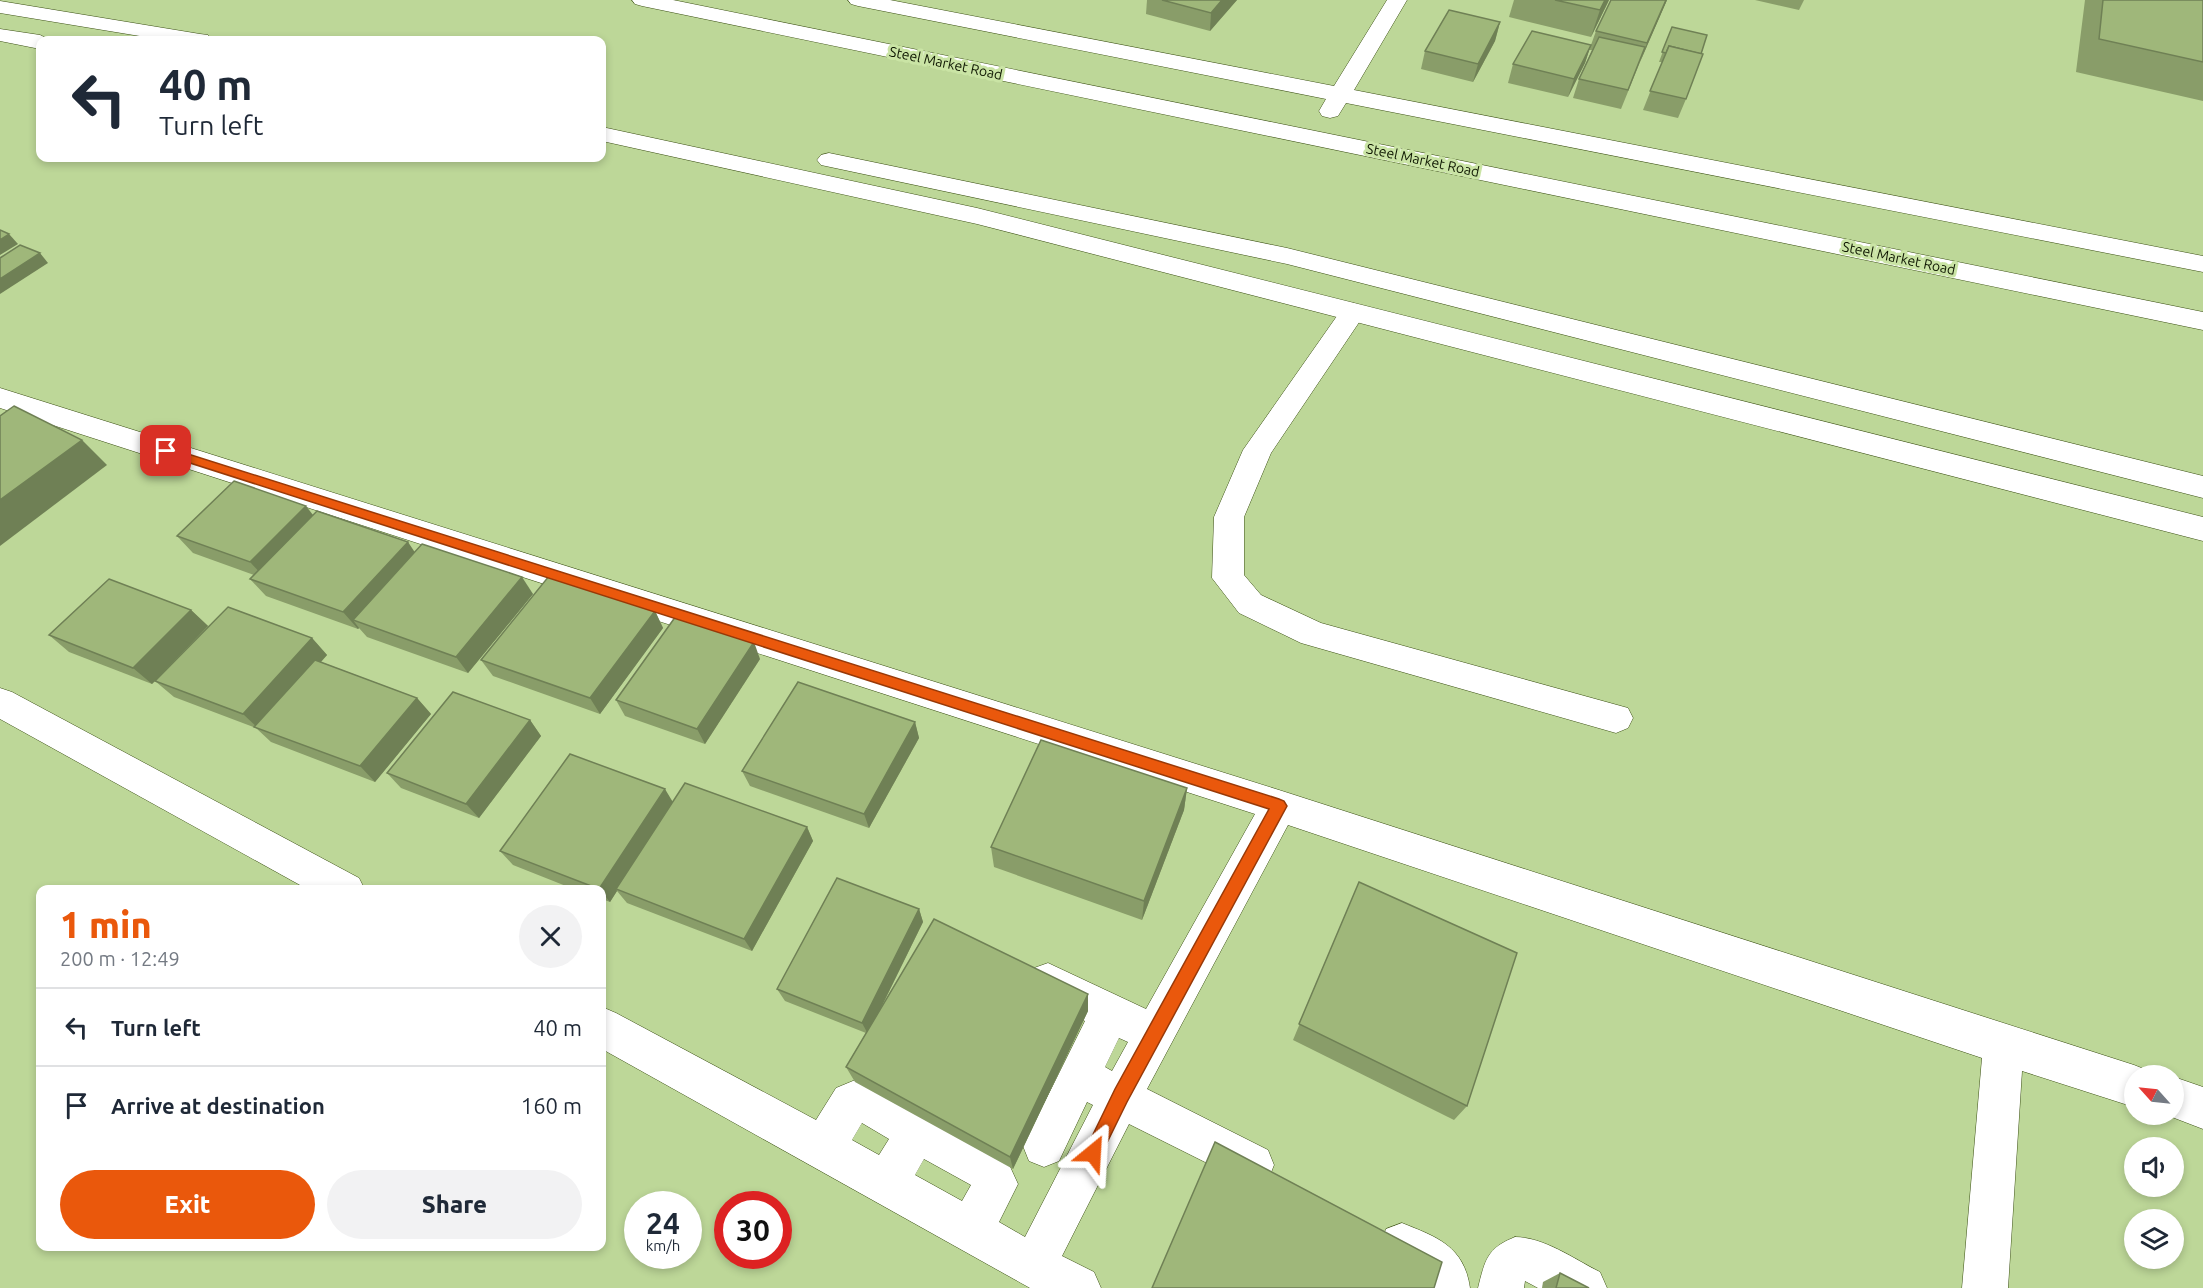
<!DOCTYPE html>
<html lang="en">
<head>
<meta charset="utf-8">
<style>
  body { margin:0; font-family:Ubuntu,sans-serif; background:#f2f2f3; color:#1f2937; height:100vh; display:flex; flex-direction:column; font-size:22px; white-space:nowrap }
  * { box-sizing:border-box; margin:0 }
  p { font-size:20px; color:#747a83 }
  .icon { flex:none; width:33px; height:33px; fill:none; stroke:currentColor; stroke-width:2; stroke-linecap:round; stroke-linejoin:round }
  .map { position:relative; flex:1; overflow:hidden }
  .side { position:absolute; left:36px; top:885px; width:570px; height:366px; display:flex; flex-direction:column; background:#fff; border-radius:12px; box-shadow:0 3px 9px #0003 }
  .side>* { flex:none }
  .hud { position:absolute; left:36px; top:36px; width:570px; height:126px; border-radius:12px; box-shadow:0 3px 9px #0003; background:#fff; color:#1f2937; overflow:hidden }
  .needle { width:39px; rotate:297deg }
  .fabs { position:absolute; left:2124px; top:1065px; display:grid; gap:12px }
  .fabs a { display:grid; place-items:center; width:60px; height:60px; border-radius:50%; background:#fff; box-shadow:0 3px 9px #0003; font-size:30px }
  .speed { position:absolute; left:624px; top:1191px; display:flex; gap:12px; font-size:30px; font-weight:700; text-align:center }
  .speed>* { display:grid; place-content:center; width:78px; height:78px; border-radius:50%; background:#fff; box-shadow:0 3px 9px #0003; line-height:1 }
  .speed small { font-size:15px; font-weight:400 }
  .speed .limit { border:9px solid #d22; background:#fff; color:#111 }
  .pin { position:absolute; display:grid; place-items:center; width:51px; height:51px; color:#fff; margin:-26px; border-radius:12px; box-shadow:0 3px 9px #0006 }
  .me { position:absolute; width:66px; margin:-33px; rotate:27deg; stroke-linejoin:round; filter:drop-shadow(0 0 4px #0008) }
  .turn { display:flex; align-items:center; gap:21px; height:126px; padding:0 24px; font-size:27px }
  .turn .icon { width:78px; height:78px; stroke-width:2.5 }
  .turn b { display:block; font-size:42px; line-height:51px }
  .round { display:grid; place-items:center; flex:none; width:63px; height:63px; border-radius:32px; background:#f2f2f3 }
  .headline { display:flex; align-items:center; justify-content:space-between; height:102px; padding:0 24px }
  h1 { font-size:36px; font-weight:800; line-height:45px; color:#ea580c }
  .cta { display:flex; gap:12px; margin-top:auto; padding:12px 24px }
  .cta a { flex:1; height:69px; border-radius:36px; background:#ea580c; color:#fff; font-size:24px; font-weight:800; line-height:69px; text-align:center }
  .cta a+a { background:#f2f2f3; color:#1f2937 }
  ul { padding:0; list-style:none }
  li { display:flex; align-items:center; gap:18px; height:78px; padding:0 24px; border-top:2px solid #e0e1e3 }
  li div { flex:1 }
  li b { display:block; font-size:22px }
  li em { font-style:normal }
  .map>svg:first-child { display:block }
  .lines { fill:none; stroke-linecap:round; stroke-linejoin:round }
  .minor-casing { stroke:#3d5116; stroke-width:1 }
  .highway-casing { stroke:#3d5116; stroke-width:1 }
  .minor { fill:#fff; fill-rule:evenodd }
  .highway { fill:#fff; fill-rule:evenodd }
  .wall { fill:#899d69 }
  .shaded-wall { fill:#6f8055 }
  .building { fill:#9fb77a; stroke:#6f8055; stroke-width:1.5 }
  .route { fill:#ea580c; stroke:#983908; stroke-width:1.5 }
  .labels { text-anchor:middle; stroke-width:6; stroke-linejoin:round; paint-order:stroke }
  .far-street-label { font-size:14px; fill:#0e1601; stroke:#cae4a5 }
</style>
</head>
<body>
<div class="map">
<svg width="2203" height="1288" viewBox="0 0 2203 1288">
  <rect width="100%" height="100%" fill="#bdd798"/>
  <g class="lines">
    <defs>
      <g id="minor">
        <path d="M632,0H673L2203,312V330L642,6L635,4Z"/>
        <path d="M848,0H890L1334,86L1387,0H1407L1354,90L2203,256V272L1346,103L1338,116L1330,118L1322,116L1319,111L1326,99L858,6L851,4Z"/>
        <path d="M1353,303L1362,306L1366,312L1271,453L1244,517V575L1261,595L1321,623L1628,708L1633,718L1628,728L1616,733L1301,643L1239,613L1212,578L1214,517L1243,450L1344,306Z"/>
        <path d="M0,388L1279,790L2134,1065L2149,1071L2150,1076H2134V1107L2022,1071L2008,1288H1962L1982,1058L1288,825L1147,1089L1268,1150L1274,1165L1268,1180L1253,1186L1129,1124L1062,1256L1094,1272L1101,1288H1030L602,1049V1007L616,1013L816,1120L836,1088L860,1078L875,1084L1006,1158L1018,1184L999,1222L1025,1237L1093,1105L1087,1102L1059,1161L1044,1167L1029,1161L1023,1146L1085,1021L1034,996L1028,982L1034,968L1048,963L1146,1009L1255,814L0,408ZM1119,1038L1128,1042L1112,1071L1105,1067ZM862,1123L889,1139L879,1155L852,1140ZM924,1159L971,1185L962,1201L915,1175Z"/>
        <path d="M0,688L12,692L359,878L365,890H309L0,719Z"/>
        <path d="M2174,1077L2203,1087V1129L2164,1114H2174Z"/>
        <path d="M1402,1223C1437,1237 1464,1246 1470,1288H1424C1421,1269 1395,1272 1386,1259C1383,1255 1382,1249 1380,1245L1386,1229Z"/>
        <path d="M1515,1237C1544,1237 1574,1259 1600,1272L1607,1288H1538L1525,1281L1524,1288H1478C1485,1260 1487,1248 1515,1237Z"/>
      </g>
      <g id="highway">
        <path d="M0,1L200,34L208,35L211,40H164L0,13Z"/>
        <path d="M0,29L40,35L50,40H40V49L0,41Z"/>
        <path d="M602,127L977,208L2203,517V541L977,224L602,141Z"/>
        <path d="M829,153L1287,248L2203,476V498L1287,264L821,165L817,160L821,155Z"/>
      </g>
    </defs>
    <use href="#minor" class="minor-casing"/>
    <use href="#highway" class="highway-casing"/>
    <use href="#minor" class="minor"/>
    <use href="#highway" class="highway"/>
  </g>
  <g class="wall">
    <path d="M1147,0H1237L1210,31L1146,14Z"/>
    <path d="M1514,0H1609L1591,37L1509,17Z"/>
    <path d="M1667,0L1640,62L1621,109L1573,98L1579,79L1592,50H1589L1585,63L1568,97L1508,83L1513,64L1591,45L1596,31Z"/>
    <path d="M1755,0H1804L1799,10Z"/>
    <path d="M2085,0H2203V101L2076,72Z"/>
    <path d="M1500,22L1495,41L1473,82L1421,69L1425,51Z"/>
    <path d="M1672,27L1686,99L1678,118L1643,110L1662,62H1659Z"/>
    <path d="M313,515L415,552L533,594L468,673L367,637L359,628L358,629L266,596L250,579L254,575L193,553L177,536Z"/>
    <path d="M191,610L208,626L152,684L69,652L49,635Z"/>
    <path d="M655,611L663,628L600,714L493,676L481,660Z"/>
    <path d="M312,638L327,655L321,662L417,698L431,714L375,782L271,742L256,728L174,697L155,681Z"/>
    <path d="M760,659L705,744L625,716L616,700Z"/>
    <path d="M530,720L541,736L479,818L401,788L387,773Z"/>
    <path d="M915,722L919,738L869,828L750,786L742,771Z"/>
    <path d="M1187,788L1184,810L1142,920L994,867L991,847Z"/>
    <path d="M673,802L807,827L813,841L752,951L627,903L617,891L610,902L602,899V890H576L513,865L500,851Z"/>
    <path d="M1359,882L1467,1106L1454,1120L1293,1040Z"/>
    <path d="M919,909L923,922L880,1010L1088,1011L1013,1169L855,1082L846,1067L866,1033L785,1001L777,989Z"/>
    <path d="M1560,1273L1589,1288H1542L1543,1282Z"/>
  </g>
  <g class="shaded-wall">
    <path d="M1222,0H1237L1210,31L1211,13Z"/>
    <path d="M1605,0H1609L1591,37L1600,10Z"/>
    <path d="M1666,0H1667L1640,62L1647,43Z"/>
    <path d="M1500,22L1495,41L1473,82L1478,64Z"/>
    <path d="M1591,45L1585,63L1568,97L1574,79Z"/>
    <path d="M9,234L18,244L0,255V240Z"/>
    <path d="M40,253L48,263L0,294V279Z"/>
    <path d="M82,440L107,465L0,546V500Z"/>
    <path d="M306,506L320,524L266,579L250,562Z"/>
    <path d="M408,542L420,560L353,620L359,628L358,629L343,612Z"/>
    <path d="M522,577L533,594L468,673L456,657Z"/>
    <path d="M191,610L208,626L152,684L133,668Z"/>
    <path d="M655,611L663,628L600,714L590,698Z"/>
    <path d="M312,638L327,655L260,729L258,728L243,714Z"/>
    <path d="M754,642L760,659L705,744L697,729Z"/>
    <path d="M417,698L431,714L375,782L360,766Z"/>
    <path d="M530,720L541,736L479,818L466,804Z"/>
    <path d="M915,722L919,738L869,828L864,814Z"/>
    <path d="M1187,788L1184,810L1142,920L1144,901Z"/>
    <path d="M665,789L674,804L616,889L617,891L610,902L602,892V890L599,889Z"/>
    <path d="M807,827L813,841L752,951L744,939Z"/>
    <path d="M919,909L923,922L868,1034L862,1023Z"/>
    <path d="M1088,994V1011L1013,1169L1010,1157Z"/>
  </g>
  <g class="building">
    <path d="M1162,0H1222L1211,13Z"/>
    <path d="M1555,0H1605L1600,10Z"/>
    <path d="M1611,0H1666L1647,43L1596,31Z"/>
    <path d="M2103,0H2203V62L2099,39Z"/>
    <path d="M1449,10L1500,22L1478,64L1425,51Z"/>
    <path d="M1672,27L1707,35L1701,54L1669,46L1666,53L1662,52Z"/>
    <path d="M1532,31L1591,45L1574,79L1513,64Z"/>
    <path d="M1599,37L1645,47L1628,90L1579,79Z"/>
    <path d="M1669,46L1703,54L1686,99L1650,91Z"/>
    <path d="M0,230L9,234L0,240Z"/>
    <path d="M20,245L40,253L0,279V258Z"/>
    <path d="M14,406L82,440L0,500V416Z"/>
    <path d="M234,481L306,506L250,562L177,536Z"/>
    <path d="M317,511L408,542L343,612L250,579Z"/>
    <path d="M422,544L522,577L456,657L353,620Z"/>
    <path d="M549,576L655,611L590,698L481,660Z"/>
    <path d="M109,579L191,610L133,668L49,635Z"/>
    <path d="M228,607L312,638L243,714L155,681Z"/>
    <path d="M676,616L754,642L697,729L616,700Z"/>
    <path d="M315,660L417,698L360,766L254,727Z"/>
    <path d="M798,682L915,722L864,814L742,771Z"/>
    <path d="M453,692L530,720L466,804L387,773Z"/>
    <path d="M1041,740L1187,788L1144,901L991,847Z"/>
    <path d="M570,754L665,789L599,889L500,851Z"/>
    <path d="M685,783L807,827L744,939L616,889Z"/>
    <path d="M837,878L919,909L862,1023L777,989Z"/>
    <path d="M1359,882L1517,953L1467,1106L1299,1024Z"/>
    <path d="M934,919L1088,994L1010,1157L846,1067Z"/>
    <path d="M1215,1142L1442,1262L1434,1288H1152Z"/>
    <path d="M1560,1273L1589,1288H1556Z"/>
  </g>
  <path class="route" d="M166,447L1279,799L1284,801L1287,806L1127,1102L1099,1159L1093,1162L1087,1159L1084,1153L1115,1089L1269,809L162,454L160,451Z"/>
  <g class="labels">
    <g class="far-street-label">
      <text transform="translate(946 63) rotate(12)" y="5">Steel Market Road</text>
      <text transform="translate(1423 160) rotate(12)" y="5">Steel Market Road</text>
      <text transform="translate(1899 258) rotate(12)" y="5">Steel Market Road</text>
    </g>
  </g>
</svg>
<div class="fabs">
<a><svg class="needle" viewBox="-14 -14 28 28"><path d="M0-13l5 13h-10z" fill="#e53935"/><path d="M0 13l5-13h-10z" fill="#747a83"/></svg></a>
<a><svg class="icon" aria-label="sound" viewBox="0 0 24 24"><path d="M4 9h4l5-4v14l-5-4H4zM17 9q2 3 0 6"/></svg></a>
<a><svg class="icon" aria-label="layers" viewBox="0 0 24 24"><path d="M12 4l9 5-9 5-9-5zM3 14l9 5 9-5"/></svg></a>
</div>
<div class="speed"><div>24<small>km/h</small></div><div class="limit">30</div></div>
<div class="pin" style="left:166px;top:451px;background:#d93025"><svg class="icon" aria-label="arrive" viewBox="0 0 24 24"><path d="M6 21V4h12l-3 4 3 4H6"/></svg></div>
<svg class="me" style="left:1093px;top:1153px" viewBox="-20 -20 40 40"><path d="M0-17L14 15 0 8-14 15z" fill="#ea580c" stroke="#fff" stroke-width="4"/></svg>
<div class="hud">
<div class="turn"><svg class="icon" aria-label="left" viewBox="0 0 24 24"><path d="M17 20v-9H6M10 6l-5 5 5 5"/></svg><div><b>40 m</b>Turn left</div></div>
</div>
<section class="side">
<div class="headline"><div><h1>1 min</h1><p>200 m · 12:49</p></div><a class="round"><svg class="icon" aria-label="close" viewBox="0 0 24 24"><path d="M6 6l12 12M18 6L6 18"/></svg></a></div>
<ul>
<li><svg class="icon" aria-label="left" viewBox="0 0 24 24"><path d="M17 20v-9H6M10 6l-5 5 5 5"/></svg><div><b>Turn left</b></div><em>40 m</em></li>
<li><svg class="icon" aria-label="arrive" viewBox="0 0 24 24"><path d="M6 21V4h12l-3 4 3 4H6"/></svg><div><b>Arrive at destination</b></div><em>160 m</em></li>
</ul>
<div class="cta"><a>Exit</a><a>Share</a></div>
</section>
</div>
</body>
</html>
